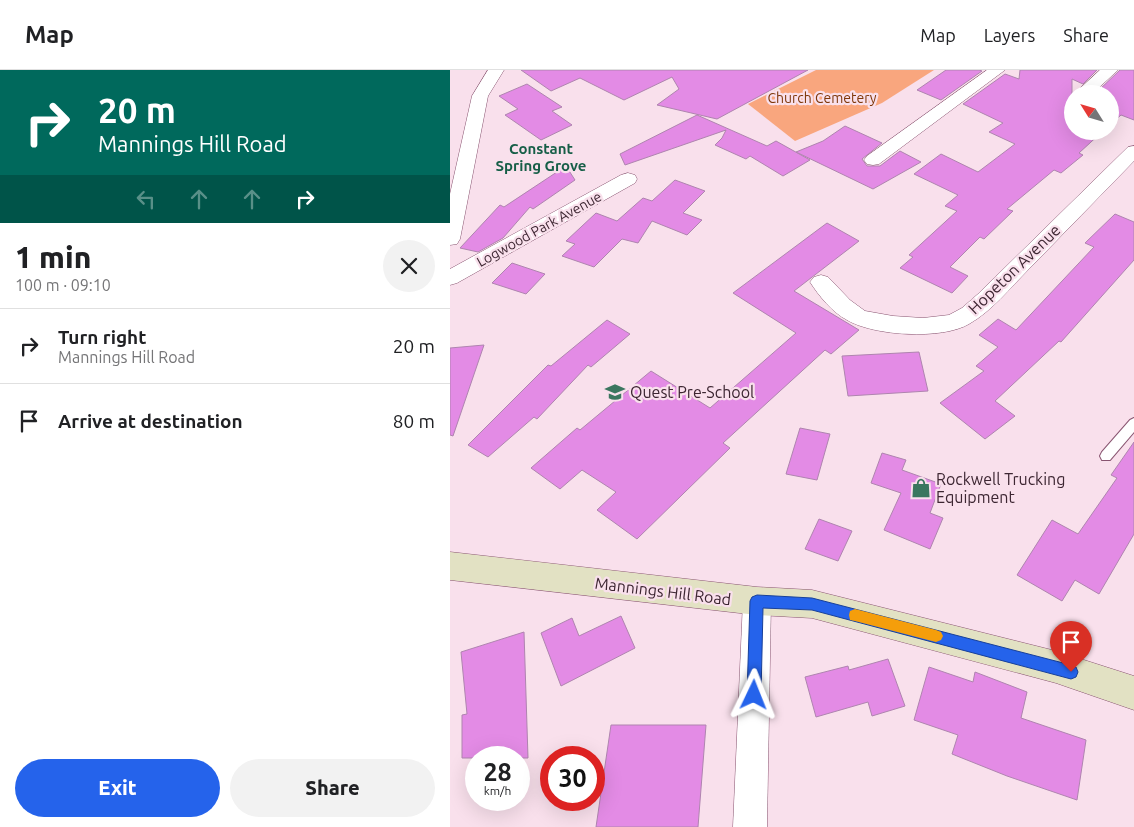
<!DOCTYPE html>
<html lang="en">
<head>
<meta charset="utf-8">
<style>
  body { margin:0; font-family:Ubuntu,sans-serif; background:#f2f2f2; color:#202124; height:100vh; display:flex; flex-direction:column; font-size:19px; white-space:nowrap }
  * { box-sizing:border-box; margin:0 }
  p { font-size:16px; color:#757577 }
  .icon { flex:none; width:28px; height:28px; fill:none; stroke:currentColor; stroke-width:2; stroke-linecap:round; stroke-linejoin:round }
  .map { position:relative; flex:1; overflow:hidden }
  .drawer { display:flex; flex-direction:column; background:#fff; width:450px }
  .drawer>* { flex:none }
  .banner { background:#00695c; color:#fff; overflow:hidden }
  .needle { width:32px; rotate:307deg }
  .controls { position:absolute; left:614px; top:15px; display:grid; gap:10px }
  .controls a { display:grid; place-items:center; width:55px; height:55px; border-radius:50%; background:#fff; box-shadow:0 5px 20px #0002; font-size:25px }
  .speed { position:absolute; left:15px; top:676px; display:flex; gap:10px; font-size:25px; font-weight:700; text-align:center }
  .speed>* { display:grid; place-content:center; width:65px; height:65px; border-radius:50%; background:#fff; box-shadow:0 5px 20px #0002; line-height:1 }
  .speed small { font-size:12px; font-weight:400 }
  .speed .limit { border:8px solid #d22; background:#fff; color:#111 }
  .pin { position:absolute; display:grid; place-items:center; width:42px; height:42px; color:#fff; margin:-51px -21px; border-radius:50% 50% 50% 0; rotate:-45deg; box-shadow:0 0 5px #0007 }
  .pin .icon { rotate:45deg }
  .me { position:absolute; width:55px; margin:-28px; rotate:2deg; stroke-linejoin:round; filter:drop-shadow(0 0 4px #0008) }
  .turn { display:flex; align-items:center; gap:18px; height:105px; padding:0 15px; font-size:22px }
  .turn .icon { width:65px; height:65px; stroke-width:2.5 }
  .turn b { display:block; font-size:35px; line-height:42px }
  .lanes { display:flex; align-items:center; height:48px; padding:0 15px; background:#0003; justify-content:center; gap:25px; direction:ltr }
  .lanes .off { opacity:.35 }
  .round { display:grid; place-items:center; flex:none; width:52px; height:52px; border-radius:26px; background:#f2f2f2 }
  .overview { display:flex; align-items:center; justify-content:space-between; height:85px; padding:0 15px }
  h1 { font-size:30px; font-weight:800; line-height:38px }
  .button { display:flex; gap:10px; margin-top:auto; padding:10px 15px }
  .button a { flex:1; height:58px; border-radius:30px; background:#2563eb; color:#fff; font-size:20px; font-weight:800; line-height:58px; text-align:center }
  .button a+a { background:#f2f2f2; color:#202124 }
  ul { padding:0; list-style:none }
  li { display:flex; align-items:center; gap:15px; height:75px; padding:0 15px; border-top:1px solid #e0e0e0 }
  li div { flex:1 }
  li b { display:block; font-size:19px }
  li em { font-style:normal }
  header { display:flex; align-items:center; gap:30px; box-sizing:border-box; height:70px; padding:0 25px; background:#fff; border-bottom:1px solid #e0e0e0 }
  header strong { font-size:24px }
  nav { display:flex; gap:28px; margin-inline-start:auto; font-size:18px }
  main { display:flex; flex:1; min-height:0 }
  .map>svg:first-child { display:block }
  .green { fill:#f9a67e }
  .building { fill:#e38be5; stroke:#af84af }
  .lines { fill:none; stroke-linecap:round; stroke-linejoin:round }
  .lane-casing { stroke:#885470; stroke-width:2 }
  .street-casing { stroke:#885470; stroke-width:1 }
  .secondary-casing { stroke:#885470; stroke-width:1 }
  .lane { fill:#fff; fill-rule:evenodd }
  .street { fill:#fff; fill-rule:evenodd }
  .secondary { fill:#e2e1c3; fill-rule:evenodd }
  .route { fill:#2563eb; stroke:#184099 }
  .slow { fill:#f59e0b }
  .labels { text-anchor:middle; stroke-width:4.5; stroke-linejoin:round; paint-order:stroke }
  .far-park-label { font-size:14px; fill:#7e370a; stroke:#f9e0ec }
  .far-street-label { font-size:14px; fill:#3d2632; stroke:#f9e0ec }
  .far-neighbourhood-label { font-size:15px; font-weight:bold; fill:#165e47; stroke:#f9e0ec }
  .street-label { font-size:16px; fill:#3d2632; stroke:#f9e0ec }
  .poi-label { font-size:16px; fill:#3d2632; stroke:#f9e0ec; text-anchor:start }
</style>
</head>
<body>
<header>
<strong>Map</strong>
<nav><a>Map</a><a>Layers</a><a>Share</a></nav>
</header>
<main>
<section class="drawer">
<div class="banner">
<div class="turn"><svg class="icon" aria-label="right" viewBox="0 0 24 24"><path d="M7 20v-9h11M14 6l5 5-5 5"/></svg><div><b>20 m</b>Mannings Hill Road</div></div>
<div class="lanes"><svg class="icon off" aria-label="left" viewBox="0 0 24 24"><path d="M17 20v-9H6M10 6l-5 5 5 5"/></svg><svg class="icon off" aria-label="ahead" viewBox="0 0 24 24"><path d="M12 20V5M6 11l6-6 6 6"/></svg><svg class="icon off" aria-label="ahead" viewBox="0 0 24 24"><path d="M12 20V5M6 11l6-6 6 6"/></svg><svg class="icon" aria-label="right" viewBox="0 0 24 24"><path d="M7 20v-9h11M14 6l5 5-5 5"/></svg></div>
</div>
<div class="overview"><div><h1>1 min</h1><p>100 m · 09:10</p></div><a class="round"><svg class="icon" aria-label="close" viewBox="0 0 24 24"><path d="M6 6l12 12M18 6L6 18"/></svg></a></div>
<ul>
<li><svg class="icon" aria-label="right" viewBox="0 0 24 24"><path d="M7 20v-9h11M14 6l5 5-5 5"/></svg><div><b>Turn right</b><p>Mannings Hill Road</p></div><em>20 m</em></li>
<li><svg class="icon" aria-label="arrive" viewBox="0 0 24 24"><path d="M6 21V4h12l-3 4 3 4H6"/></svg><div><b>Arrive at destination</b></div><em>80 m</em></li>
</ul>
<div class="button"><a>Exit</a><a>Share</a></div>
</section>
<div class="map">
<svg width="684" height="757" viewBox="0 0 684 757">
  <rect width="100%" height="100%" fill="#f9e0ec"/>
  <path class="green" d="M366,0H484L432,33L345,71L298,34Z"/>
  <g class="building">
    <path d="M71,0H358L267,49L207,35L229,19L222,7L174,30L130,8L101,21Z"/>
    <path d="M496,0H529L532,1L491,30L467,20Z"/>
    <path d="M570,0H647L633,14L622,9V61H653L629,83L633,85L611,103L604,100L557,139L563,141L534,169L530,167L500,197L518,206L502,223L450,198L463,187L459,185L507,141L495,136L508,125L464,104L491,84L528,102L565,74L539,62L553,53L513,34L555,4L569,9Z"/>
    <path d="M670,0H684V50L671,45L660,55V24L649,20Z"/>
    <path d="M77,14L112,37L102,41L122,55L91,70L55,45L68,39L49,26Z"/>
    <path d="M247,45L317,76L326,71L360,90L333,106L300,86L296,89L265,75L272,68L276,60L175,95L170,84Z"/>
    <path d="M395,56L432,73L412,89L417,96H430L450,81L471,92L423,119L346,82L373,71Z"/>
    <path d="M116,96L125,110L83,139L80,137L53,168L28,182L10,178L50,135L54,137Z"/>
    <path d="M225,110L255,121L233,143L252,150L237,165L202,151L188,173L172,169L144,197L112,186L125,174L116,171L146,143L167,151L193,128L202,131Z"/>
    <path d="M665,144L684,152V190L611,272L609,271L545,331L565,346L535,369L490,333L534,301L526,296L548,277L529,265L548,249L566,260L644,177L635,173Z"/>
    <path d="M377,153L409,171L344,221L409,260L381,284L375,280L273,373L280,378L187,469L147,440L166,422L132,400L110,419L81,398L127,358L130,360L201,301L260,338L346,263L283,223Z"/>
    <path d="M62,193L95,204L76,224L42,213Z"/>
    <path d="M157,250L180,264L141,297L138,295L87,349L84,347L38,387L18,375L98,295L101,296Z"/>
    <path d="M34,275L3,366L0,365V278Z"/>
    <path d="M469,282L478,321L398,326L392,286Z"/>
    <path d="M350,358L380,364L367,410L336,404Z"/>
    <path d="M684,372V464L649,524L625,510L612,531L567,505L602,450L628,464L667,408L661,405Z"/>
    <path d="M432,383L456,390L452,400L491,414L480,443L493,448L480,479L434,460L451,423L421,413Z"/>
    <path d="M369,449L402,461L388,491L355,479Z"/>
    <path d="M171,546L185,578L111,616L91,563L122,548L129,566Z"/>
    <path d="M74,562L78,688H12V645L17,644L11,582Z"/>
    <path d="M438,589L455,636L422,646L418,632L366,647L355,607L398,596L399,600Z"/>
    <path d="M479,597L523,612L525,602L577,622L571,648L636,670L627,730L557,706L502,684L508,665L464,650Z"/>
    <path d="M161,655H256L248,757H146Z"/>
  </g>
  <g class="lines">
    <defs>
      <path id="lane" d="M684,348V362L660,390H652L650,386L652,382L680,350Z"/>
      <g id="street">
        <path d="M38,0H54L38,26L10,169L7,174L0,175V124L22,26Z"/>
        <path d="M537,0H555L429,94L423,95L417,94L414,90L417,86Z"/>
        <path d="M650,0H668L642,24H624Z"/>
        <path d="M684,76V91C649,127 613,164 578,200C560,218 542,241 519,254C492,270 424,266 397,250C382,242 369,226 360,212L364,207L371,205L378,207L400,230L415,241L443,246L473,248L499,245L512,238L528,224L678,77Z"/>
        <path d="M178,103L185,105L187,109L185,113L7,213L0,215V199L171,105Z"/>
        <path d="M307,518L317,522L321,531L317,757H283L293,531L297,522Z"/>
      </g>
      <path id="secondary" d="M0,482L307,517L362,520L606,581L684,606V640L606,613L362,548L307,545L0,510Z"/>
    </defs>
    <use href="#lane" class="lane-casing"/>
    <use href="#street" class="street-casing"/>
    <use href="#secondary" class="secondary-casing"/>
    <use href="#lane" class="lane"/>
    <use href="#street" class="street"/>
    <use href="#secondary" class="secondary"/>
  </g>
  <path class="route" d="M307,525L362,528L621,595L626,597L628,602L626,607L621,609L362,540L313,538L311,625L309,630L304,632L299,630L297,625L300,531L302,527Z"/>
  <path class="slow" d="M405,539L486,560L491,562L493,566L491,570L486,572L405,551L400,550L399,545L400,541Z"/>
  <defs>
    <symbol id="school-bare" viewBox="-9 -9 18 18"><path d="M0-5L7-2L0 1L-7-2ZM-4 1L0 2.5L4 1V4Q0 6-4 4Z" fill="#3b765f" stroke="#f9e0ec" stroke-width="2.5" paint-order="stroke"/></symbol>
    <symbol id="shop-bare" viewBox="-9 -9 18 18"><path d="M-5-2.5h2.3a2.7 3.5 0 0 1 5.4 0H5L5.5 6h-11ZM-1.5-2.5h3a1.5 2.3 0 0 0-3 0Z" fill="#3b765f" stroke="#f9e0ec" stroke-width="2.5" paint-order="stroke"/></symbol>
  </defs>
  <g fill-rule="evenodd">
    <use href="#school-bare" x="151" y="308" width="28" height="28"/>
    <use href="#shop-bare" x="457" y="404" width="28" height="28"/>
  </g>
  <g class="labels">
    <g class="far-park-label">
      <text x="372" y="33">Church Cemetery</text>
    </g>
    <g class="far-street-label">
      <text transform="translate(89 159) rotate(-29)" y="5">Logwood Park Avenue</text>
    </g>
    <g class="far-neighbourhood-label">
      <text x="91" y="84">Constant<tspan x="91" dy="17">Spring Grove</tspan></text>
    </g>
    <g class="street-label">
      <text transform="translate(564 199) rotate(-44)" y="6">Hopeton Avenue</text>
      <text transform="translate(213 521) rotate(7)" y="6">Mannings Hill Road</text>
    </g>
    <g class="poi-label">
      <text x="180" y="328">Quest Pre-School</text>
      <text x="486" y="415">Rockwell Trucking<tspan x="486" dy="18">Equipment</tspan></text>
    </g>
  </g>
</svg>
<div class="controls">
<a><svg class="needle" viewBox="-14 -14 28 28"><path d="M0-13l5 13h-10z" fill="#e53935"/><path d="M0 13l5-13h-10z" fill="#757577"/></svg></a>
</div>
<div class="speed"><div>28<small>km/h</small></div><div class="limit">30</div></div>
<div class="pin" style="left:621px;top:602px;background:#d93025"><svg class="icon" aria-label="arrive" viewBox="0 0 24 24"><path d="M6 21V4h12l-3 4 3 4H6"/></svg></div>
<svg class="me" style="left:304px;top:625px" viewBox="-20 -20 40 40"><path d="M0-17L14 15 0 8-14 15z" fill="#2563eb" stroke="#fff" stroke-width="4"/></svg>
</div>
</main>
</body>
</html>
